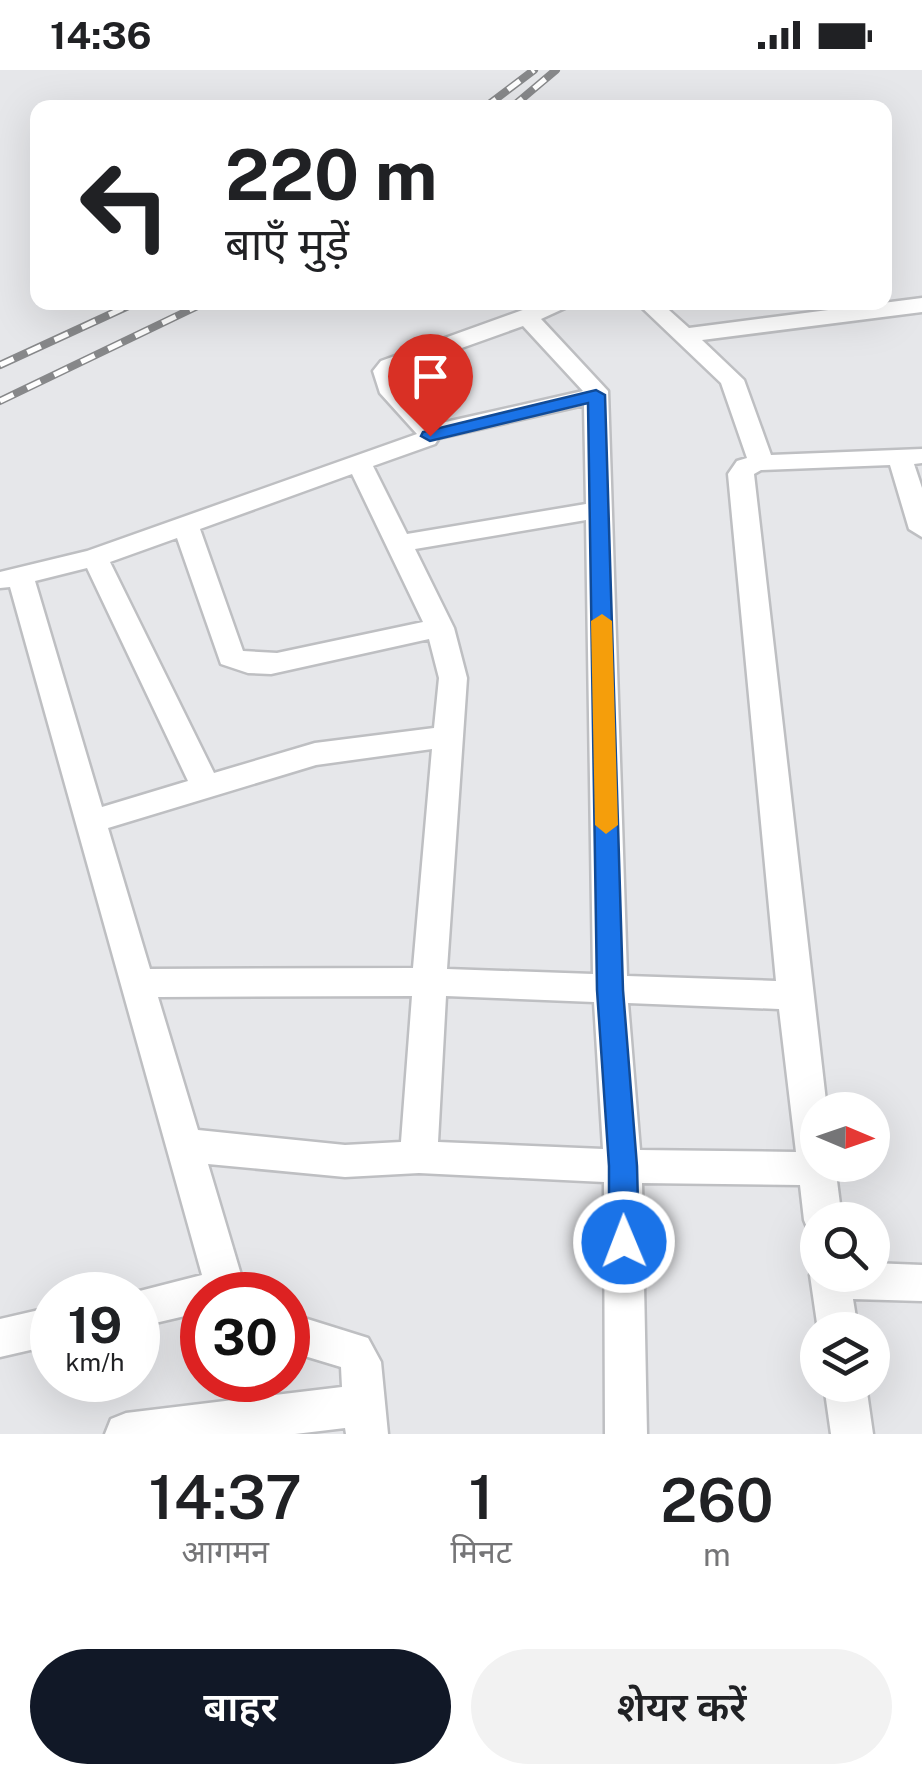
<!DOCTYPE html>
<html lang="hi">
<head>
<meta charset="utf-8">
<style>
  body { margin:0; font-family:"Public Sans","Noto Sans Devanagari",sans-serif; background:#f2f2f2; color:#202124; height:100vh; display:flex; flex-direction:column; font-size:38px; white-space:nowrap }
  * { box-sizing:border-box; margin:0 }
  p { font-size:32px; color:#757577 }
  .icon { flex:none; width:55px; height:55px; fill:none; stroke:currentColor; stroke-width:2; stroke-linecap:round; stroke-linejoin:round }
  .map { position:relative; height:1364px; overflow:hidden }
  .panel { display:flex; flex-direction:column; background:#fff; flex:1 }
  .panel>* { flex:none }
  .hud { position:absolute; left:30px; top:30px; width:862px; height:210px; border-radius:20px; box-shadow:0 10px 40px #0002; background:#fff; color:#202124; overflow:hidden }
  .needle { width:65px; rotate:92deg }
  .tools { position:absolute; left:800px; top:1022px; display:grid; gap:20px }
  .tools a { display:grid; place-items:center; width:90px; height:90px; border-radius:50%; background:#fff; box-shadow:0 10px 40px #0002; font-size:50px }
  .speed { position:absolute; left:30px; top:1202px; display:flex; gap:20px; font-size:50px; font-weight:700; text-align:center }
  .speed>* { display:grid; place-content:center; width:130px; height:130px; border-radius:50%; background:#fff; box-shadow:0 10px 40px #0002; line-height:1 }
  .speed small { font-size:25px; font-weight:400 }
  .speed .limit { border:15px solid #d22; background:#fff; color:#111 }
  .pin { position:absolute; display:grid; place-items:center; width:85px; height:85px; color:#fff; margin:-102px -42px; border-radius:50% 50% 50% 0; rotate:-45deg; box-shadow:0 0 10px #0007 }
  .pin .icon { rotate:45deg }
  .me { position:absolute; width:110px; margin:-55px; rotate:359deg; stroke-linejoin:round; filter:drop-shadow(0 0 8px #0008) }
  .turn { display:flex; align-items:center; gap:35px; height:210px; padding:0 30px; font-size:45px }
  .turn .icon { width:130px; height:130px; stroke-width:2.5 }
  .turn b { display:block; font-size:70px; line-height:85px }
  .eta { display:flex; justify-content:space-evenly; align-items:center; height:170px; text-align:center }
  .eta b { font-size:60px; font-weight:600; line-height:70px }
  .action { display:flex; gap:20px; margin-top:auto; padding:20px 30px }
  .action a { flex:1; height:115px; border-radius:60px; background:#111827; color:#fff; font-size:40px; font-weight:600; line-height:115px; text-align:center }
  .action a+a { background:#f2f2f2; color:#202124 }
  .status { display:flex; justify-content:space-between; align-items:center; height:70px; padding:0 50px; background:#fff; direction:ltr }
  .status svg { height:28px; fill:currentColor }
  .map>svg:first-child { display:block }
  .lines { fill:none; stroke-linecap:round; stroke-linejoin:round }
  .street-casing { stroke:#bebfc2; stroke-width:5 }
  .street { fill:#fff; fill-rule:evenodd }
  .rail-casing { stroke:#87888a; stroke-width:8 }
  .rail { stroke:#fff; stroke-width:5; stroke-dasharray:15; stroke-linecap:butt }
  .route { fill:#1a73e8; stroke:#114b97; stroke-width:2.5 }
  .slow { fill:#f59e0b }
</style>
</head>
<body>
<div class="status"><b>14:36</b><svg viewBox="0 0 49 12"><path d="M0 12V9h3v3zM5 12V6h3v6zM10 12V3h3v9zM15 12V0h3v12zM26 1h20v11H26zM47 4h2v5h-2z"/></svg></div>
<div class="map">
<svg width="922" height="1364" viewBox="0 0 922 1364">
  <rect width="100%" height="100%" fill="#e6e7ea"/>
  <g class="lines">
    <defs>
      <g id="street">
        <path d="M922,228V242L702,270L744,310L771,385L922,379V393L914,394L922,418V467L909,459L890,395L761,400L754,404L827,1040H818V1095H835L842,1150H818V1165L809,1162L804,1150L800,1115L642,1113L647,1364H605L604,1112L419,1103L345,1107L208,1094L247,1225H202V1242L138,1257V1225H124L202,1205L10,517L0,518V502L87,481L417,364L380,323L373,301L381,291L545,232H578L541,249L608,321L627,906L776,911L728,404L737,391L747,388L721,313L636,232H660L689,258ZM523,256L583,321L437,354L399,316L397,301ZM584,335L586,434L407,464L373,396L435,374L439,368ZM352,404L423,552L277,583L243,581L200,459ZM586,450L593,904L447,899L467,608L454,558L415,479ZM177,468L221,594L248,603L271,604L429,569L439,608L434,658L315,673L214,703L110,492ZM87,498L188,711L102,737L35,511ZM432,679L413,898L150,899L108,758L316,695ZM412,926L401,1072L345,1075L198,1060L158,927ZM446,926L594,932L603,1079L438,1072ZM628,933L779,939L796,1082L640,1080Z"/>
        <path d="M816,1192L818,1205H872V1193L922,1195V1231L853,1229L858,1260H818L810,1205Z"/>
        <path d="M52,1237V1275L0,1287V1249Z"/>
        <path d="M288,1243L368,1268L381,1292L388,1364H346L345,1358L295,1364H105L111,1349L126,1343L342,1317L341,1297L288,1281Z"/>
        <path d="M824,1315H866L873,1364H831Z"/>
      </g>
    </defs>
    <use href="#street" class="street-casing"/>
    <use href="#street" class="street"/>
    <defs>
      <g id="rail">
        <path d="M484,38L534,0"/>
        <path d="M511,38L556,0"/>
        <path d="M0,295L137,232"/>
        <path d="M0,331L206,232"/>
      </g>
    </defs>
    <use href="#rail" class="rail-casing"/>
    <use href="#rail" class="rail"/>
  </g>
  <path class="route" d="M596,320L605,325L623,920L637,1096L639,1172L634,1182L624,1186L614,1182L609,1172V1096L597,920L588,333L430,371L421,366L423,362Z"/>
  <path class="slow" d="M602,544L612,551L618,755L606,764L595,755L591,551Z"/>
</svg>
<div class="tools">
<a><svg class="needle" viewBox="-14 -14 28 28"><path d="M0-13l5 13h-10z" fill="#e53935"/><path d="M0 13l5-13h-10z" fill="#757577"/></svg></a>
<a><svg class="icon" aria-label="search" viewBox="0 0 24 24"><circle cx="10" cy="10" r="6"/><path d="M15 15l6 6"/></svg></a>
<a><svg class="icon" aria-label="layers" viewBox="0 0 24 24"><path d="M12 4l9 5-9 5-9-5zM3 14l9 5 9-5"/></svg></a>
</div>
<div class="speed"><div>19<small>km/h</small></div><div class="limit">30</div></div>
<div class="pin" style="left:430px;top:366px;background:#d93025"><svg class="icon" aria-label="arrive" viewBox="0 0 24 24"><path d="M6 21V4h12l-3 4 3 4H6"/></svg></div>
<svg class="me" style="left:624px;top:1172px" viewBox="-20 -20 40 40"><circle r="17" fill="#1a73e8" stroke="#fff" stroke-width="3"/><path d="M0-11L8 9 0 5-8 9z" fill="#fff"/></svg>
<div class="hud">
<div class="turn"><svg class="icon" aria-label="left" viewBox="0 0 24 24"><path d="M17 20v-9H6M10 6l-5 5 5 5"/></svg><div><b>220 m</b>बाएँ मुड़ें</div></div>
</div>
</div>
<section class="panel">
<div class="eta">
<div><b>14:37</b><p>आगमन</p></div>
<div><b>1</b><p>मिनट</p></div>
<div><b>260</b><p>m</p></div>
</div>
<div class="action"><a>बाहर</a><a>शेयर करें</a></div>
</section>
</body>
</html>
